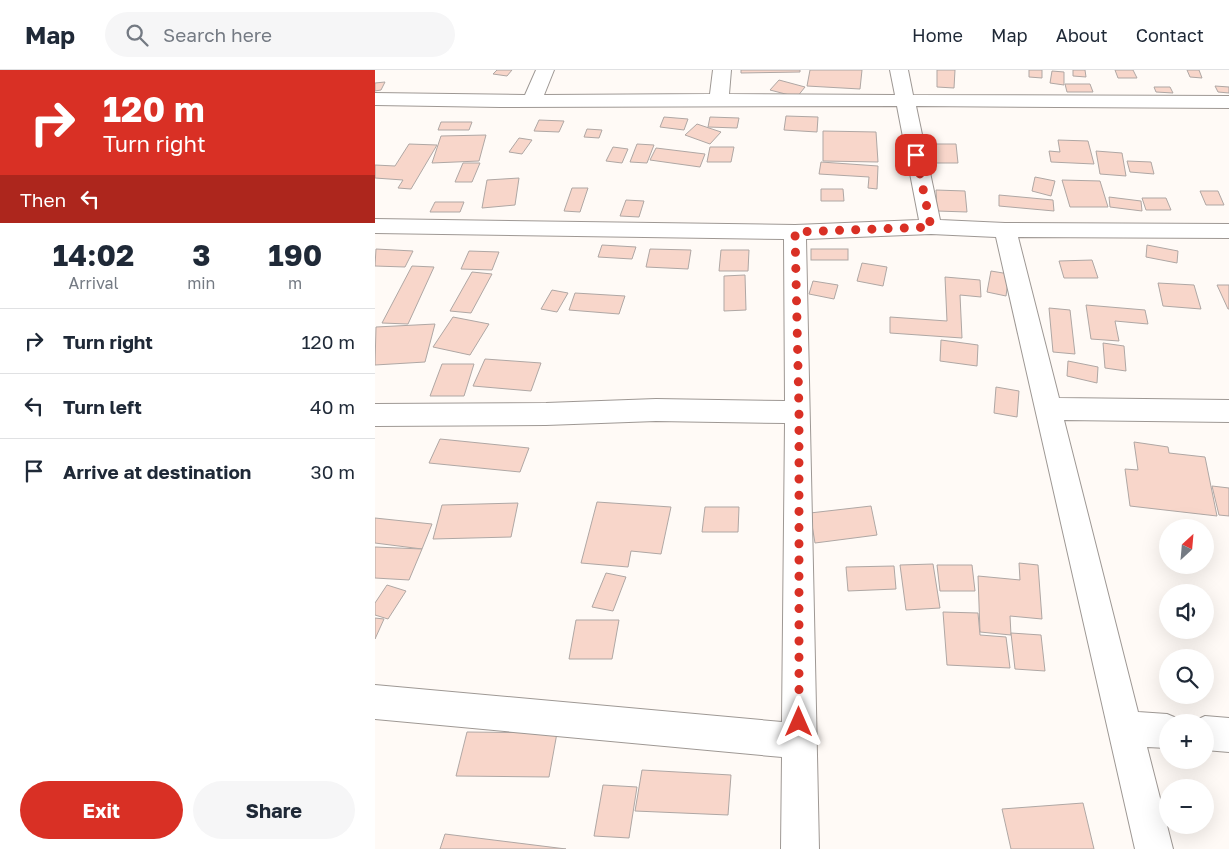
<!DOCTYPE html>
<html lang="en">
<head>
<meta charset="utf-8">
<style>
  body { margin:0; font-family:"Golos Text",sans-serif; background:#f6f6f7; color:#1f2937; height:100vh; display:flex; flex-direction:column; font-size:19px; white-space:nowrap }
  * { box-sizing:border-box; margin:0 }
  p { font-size:16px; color:#747a83 }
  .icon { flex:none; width:28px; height:28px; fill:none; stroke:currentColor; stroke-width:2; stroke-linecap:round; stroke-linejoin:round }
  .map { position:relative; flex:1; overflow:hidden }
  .details { display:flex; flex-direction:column; background:#fff; width:375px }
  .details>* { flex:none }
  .guide { background:#d93025; color:#fff; overflow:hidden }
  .needle { width:32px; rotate:26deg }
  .fabs { position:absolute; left:784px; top:449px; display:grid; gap:10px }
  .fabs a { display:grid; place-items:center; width:55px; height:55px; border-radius:50%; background:#fff; box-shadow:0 5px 20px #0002; font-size:25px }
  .pin { position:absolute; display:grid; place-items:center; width:42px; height:42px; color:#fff; margin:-21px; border-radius:10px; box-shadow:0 2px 8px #0006 }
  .me { position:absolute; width:55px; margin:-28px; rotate:0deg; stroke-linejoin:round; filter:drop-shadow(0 0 4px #0008) }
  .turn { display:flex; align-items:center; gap:18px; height:105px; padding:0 20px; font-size:22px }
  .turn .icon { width:65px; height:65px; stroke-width:2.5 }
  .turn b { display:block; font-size:35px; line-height:42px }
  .then { display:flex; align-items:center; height:48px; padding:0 20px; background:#0003; gap:10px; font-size:19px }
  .eta { display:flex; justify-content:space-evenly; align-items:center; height:85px; text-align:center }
  .eta b { font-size:30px; font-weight:700; line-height:35px }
  .action { display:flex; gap:10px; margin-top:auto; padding:10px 20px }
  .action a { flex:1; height:58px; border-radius:30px; background:#d93025; color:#fff; font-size:20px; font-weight:700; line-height:58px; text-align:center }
  .action a+a { background:#f6f6f7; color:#1f2937 }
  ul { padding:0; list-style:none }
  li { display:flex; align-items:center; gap:15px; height:65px; padding:0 20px; border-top:1px solid #e0e1e3 }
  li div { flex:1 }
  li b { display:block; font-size:19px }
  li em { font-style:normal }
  header { display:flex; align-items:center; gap:30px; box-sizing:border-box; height:70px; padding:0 25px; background:#fff; border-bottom:1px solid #e0e1e3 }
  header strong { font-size:24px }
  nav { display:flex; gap:28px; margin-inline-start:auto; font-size:18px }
  .search { width:350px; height:45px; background:#f6f6f7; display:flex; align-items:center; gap:12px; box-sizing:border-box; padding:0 18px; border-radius:28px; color:#747a83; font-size:19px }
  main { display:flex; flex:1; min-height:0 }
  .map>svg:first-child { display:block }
  .building { fill:#f8d6ca; stroke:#afa7a4 }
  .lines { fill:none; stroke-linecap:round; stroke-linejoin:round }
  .minor-casing { stroke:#9e9894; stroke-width:2 }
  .minor { fill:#fff; fill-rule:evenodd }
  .route { stroke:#d93025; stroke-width:9; stroke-dasharray:0 16.2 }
</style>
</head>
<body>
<header>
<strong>Map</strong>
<div class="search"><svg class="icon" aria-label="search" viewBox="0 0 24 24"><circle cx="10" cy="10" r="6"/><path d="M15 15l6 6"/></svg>Search here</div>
<nav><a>Home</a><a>Map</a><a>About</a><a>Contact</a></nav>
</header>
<main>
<section class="details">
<div class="guide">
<div class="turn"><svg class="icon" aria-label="right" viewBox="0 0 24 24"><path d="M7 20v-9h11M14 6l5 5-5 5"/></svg><div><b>120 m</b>Turn right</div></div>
<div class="then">Then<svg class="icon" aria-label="left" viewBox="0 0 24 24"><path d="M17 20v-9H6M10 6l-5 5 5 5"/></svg></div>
</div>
<div class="eta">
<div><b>14:02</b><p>Arrival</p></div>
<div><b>3</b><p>min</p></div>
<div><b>190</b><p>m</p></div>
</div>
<ul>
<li><svg class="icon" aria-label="right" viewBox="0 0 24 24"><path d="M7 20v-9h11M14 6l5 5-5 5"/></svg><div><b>Turn right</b></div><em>120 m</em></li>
<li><svg class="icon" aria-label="left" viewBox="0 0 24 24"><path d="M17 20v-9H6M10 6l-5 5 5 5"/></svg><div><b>Turn left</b></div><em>40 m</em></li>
<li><svg class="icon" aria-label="arrive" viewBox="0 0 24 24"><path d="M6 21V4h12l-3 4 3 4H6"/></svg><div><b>Arrive at destination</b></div><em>30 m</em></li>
</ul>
<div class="action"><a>Exit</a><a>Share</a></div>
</section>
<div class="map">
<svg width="854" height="779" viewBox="0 0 854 779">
  <rect width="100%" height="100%" fill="#fffaf6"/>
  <g class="building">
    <path d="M122,0H137L132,6L118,4Z"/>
    <path d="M366,0H425V2L366,3Z"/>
    <path d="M435,0H487L485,19L432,16Z"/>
    <path d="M562,0H580L579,18L562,17Z"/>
    <path d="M654,0H667V8L654,7Z"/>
    <path d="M698,0H710L711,7L698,6Z"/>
    <path d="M740,0H758L762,8H743Z"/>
    <path d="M812,0H824L827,8L815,7Z"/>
    <path d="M677,1L689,2V15L675,13Z"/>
    <path d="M404,10L430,17L422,27L395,20Z"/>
    <path d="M10,12L6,20L0,21V13Z"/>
    <path d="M690,14H715L718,22H692Z"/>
    <path d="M840,16L854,17V23L843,22Z"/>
    <path d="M779,17H795L798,23L781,22Z"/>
    <path d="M411,46L443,47L442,62L409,60Z"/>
    <path d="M289,47L313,49L309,60L285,57Z"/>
    <path d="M335,47L364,48L362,58L333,57Z"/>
    <path d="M164,50L189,51L184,62L159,61Z"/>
    <path d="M66,52H97L94,60H63Z"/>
    <path d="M322,54L346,62L335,74L310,65Z"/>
    <path d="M212,59L227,60L224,68L209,67Z"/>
    <path d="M448,61L501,62L503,92L448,91Z"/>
    <path d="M111,65L104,91L57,93L66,66Z"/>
    <path d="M144,68L157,70L147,84L134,82Z"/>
    <path d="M683,70L713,71L719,94L676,92L674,81L685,82Z"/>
    <path d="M34,74L62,75L36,119L23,118L28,110L0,108V95L20,96Z"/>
    <path d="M262,74L279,75L272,93L255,92Z"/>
    <path d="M552,74H581L583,93H554Z"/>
    <path d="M238,77L253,79L247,93L231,91Z"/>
    <path d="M335,77H359L356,92H332Z"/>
    <path d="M281,78L330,84L325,97L275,90Z"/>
    <path d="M721,81L747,83L751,106L725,104Z"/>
    <path d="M752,91L776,92L779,104L755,102Z"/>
    <path d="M446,92L503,96L502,119L493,118L494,107L444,104Z"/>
    <path d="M88,93H105L97,112H80Z"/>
    <path d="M660,107L680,111L676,126L657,121Z"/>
    <path d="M144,108L140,135L107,138L112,110Z"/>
    <path d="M687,110L725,111L733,137H695Z"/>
    <path d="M197,118H213L205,142L189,141Z"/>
    <path d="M446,119H468L469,131H446Z"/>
    <path d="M561,120L590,121L592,142L562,141Z"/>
    <path d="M825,121H843L849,135H831Z"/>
    <path d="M624,125L678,130L679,141L624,136Z"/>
    <path d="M734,127L766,131L767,141L735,137Z"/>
    <path d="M767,128H791L796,140H771Z"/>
    <path d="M251,130L269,131L264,147L245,146Z"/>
    <path d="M60,132H89L85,142H55Z"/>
    <path d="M227,175L261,177L257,189L223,187Z"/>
    <path d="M772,175L803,181L802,193L771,187Z"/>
    <path d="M1,179L38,181L30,197L0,196Z"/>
    <path d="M275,179L316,180L313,199L271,197Z"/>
    <rect x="436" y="179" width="37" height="11"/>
    <path d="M346,180H374L373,201H344Z"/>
    <path d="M94,181L124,182L117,200L86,199Z"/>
    <path d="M717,190L723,208H689L684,191Z"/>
    <path d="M487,193L512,197L508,216L482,211Z"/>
    <path d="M37,196L59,197L33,254L7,253Z"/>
    <path d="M616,201L634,204L631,226L612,222Z"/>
    <path d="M97,202L117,204L96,243L75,241Z"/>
    <path d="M370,205L371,240L349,241V206Z"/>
    <path d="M570,207L605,210L606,227L585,225L587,268L515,263V247L572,251Z"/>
    <path d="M438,211L463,215L459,229L434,224Z"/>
    <path d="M783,213L819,215L826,239L788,236Z"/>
    <path d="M842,215H854V239H853Z"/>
    <path d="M177,220L193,223L182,242L166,239Z"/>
    <path d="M200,223L250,226L244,244L194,240Z"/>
    <path d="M711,235L770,240L773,254L740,251L744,271L716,269Z"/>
    <path d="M674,238L695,240L700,284L678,282Z"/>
    <path d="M78,247L114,254L95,285L58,277Z"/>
    <path d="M60,254L50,292L0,295L1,257Z"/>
    <path d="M566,270L603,275L602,296L565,291Z"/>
    <path d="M728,273L749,276L751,301L730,298Z"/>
    <path d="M110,289L166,293L156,321L98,316Z"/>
    <path d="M693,291L723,297L722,313L692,306Z"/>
    <path d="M67,294H99L89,326H55Z"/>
    <path d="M621,317L644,321L642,347L619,343Z"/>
    <path d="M65,369L154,378L145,402L54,393Z"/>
    <path d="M759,372L793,377L794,383L830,387L842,446L755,436L750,399L763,400Z"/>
    <path d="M837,416L854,418V446L844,445Z"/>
    <path d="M222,432L296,437L286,484L256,481L253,497L206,493Z"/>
    <path d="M143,433L136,467L58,469L67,435Z"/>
    <path d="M496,436L502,465L440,473L435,443Z"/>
    <path d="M330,437H364L363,462H327Z"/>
    <path d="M0,448L57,454L47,479L0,473Z"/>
    <path d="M0,477L47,479L34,510L0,508Z"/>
    <path d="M644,493L663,495L667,549L635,546L636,565L605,562L603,506L645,510Z"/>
    <path d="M558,494L565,538L531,540L525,495Z"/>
    <path d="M562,495H597L600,521H565Z"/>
    <path d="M519,496L521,519L473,521L471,497Z"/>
    <path d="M231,503L251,507L238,541L217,537Z"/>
    <path d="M12,515L31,521L13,549L0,545V533Z"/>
    <path d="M568,542L603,543L605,565L631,567L635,598L572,595Z"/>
    <path d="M0,548L9,549L0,569Z"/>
    <path d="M201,550H244L237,589H194Z"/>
    <path d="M636,563L666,565L670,601L640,599Z"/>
    <path d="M92,662L182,663L174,707L81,706Z"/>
    <path d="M267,700L356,705L353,745L260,741Z"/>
    <path d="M228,715L262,717L254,768L219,766Z"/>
    <path d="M708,733L719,779H636L627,739Z"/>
    <path d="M70,764L191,779H65Z"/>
  </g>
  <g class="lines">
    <defs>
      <g id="minor">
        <path d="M161,0H179L169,25L335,24L338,0H356L354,24L520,25L515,0H533L538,25L854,26V38L541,36L565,150L630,153L854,154V168L643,167L684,328L854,330V352L689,350L763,642L792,644L804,649L806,652H792V678L772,677L798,779H760L621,167L556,164L431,169L444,779H406L407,687L0,649V615L407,652L410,353L281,351L171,355L0,356V334L171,333L281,329L410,331L409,169L0,163V149L420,155L544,150L522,36L125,37L0,35V23L150,25Z"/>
        <path d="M830,646L854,648V682L830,680V652H817Z"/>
      </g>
    </defs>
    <use href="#minor" class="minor-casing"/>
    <use href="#minor" class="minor"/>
  </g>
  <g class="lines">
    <path class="route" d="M424,652V342L420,162L556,157L541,85"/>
  </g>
</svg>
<div class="fabs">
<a><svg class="needle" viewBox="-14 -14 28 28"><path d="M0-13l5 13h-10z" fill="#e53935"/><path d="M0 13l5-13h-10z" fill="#747a83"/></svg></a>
<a><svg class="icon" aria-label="sound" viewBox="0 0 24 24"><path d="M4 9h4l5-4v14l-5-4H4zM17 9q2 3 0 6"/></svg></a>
<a><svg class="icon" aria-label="search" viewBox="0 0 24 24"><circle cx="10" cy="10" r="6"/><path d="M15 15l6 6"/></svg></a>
<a>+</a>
<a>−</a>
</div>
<div class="pin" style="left:541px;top:85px;background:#d93025"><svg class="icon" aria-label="arrive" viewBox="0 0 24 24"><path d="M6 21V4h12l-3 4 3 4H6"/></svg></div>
<svg class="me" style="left:424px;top:652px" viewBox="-20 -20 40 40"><path d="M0-17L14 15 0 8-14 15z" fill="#d93025" stroke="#fff" stroke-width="4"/></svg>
</div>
</main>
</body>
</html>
